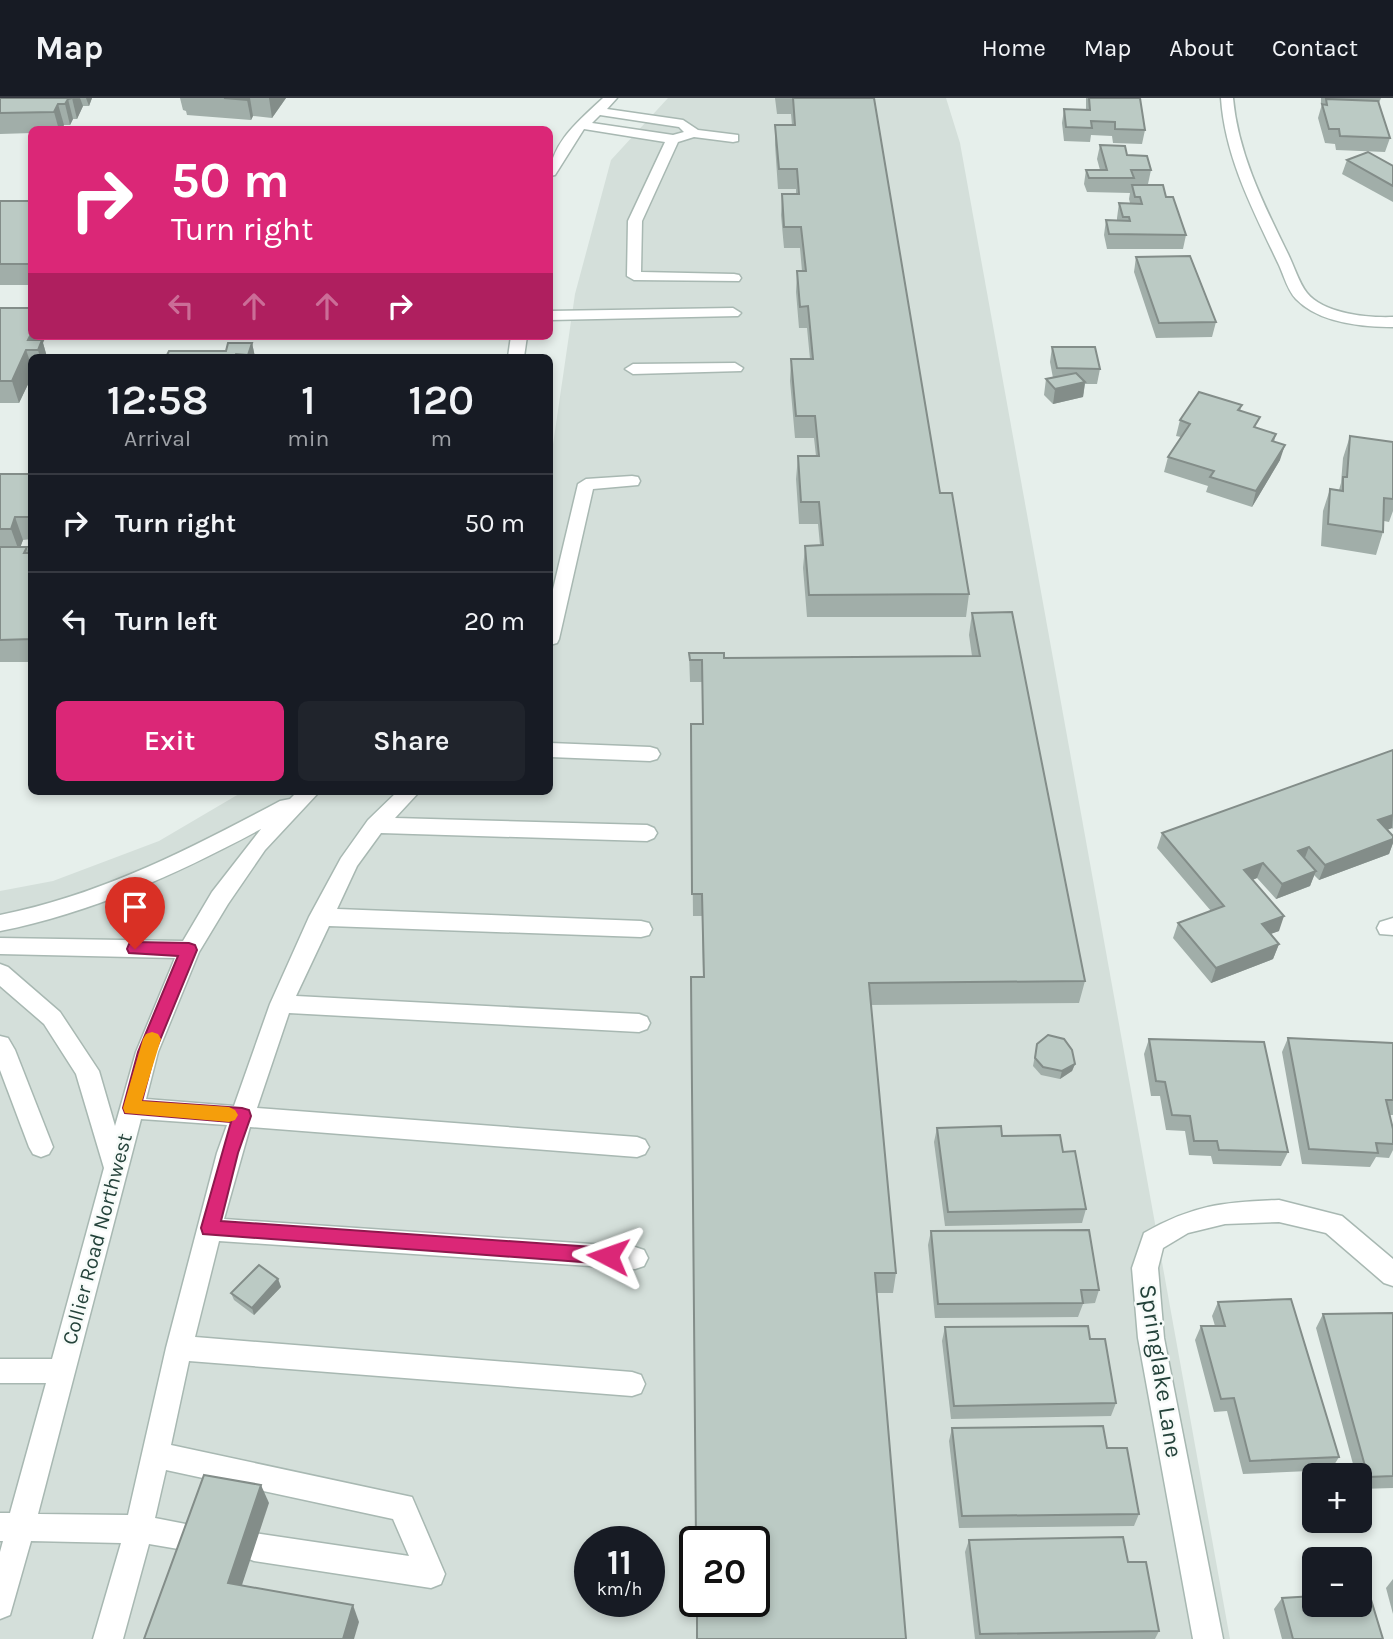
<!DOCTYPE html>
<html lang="en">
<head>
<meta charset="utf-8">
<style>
  body { margin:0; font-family:Karla,sans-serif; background:#20242c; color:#f1f3f6; height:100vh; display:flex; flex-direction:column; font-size:26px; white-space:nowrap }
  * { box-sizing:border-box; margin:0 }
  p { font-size:23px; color:#9ea1a6 }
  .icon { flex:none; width:38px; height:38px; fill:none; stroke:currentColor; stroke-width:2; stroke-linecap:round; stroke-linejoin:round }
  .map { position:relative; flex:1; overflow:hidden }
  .details { position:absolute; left:28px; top:256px; width:525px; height:441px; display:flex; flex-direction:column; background:#171b24; border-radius:10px; box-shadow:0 4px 10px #0003 }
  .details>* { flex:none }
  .guide { position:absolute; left:28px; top:28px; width:525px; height:214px; border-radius:10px; box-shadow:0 4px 10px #0003; background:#db2777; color:#fff; overflow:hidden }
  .fabs { position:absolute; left:1302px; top:1365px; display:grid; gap:14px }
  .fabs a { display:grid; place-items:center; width:70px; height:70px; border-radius:10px; background:#171b24; box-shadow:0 4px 10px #0003; font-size:35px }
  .speed { position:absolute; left:574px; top:1428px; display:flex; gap:14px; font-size:35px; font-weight:700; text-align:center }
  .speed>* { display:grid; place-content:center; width:91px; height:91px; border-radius:50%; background:#171b24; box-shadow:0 4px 10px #0003; line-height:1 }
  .speed small { font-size:18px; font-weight:400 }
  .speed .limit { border:4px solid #111; border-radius:10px; background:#fff; color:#111 }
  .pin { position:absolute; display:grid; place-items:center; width:60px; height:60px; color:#fff; margin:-72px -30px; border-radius:50% 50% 50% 0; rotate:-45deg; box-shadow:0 0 7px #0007 }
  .pin .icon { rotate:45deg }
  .me { position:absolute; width:77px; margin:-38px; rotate:274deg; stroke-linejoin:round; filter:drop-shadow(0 0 5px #0008) }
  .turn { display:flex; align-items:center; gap:24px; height:147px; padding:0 28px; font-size:32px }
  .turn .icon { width:91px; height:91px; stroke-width:2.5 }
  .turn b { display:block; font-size:49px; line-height:60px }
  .lanes { display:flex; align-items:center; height:66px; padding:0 28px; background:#0003; justify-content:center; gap:35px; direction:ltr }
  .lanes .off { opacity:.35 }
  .eta { display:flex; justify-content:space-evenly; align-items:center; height:119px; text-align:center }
  .eta b { font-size:42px; font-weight:600; line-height:49px }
  .primary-button { display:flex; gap:14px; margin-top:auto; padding:14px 28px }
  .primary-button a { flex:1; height:80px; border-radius:10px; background:#db2777; color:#fff; font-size:28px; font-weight:600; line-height:80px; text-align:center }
  .primary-button a+a { background:#20242c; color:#f1f3f6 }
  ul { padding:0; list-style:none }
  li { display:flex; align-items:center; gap:21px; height:98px; padding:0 28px; border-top:2px solid #363941 }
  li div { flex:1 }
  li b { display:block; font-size:26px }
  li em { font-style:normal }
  header { display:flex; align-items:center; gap:42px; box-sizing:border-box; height:98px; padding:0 35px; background:#171b24; border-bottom:2px solid #363941 }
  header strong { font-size:33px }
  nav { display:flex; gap:38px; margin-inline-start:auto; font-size:24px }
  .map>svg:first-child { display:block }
  .built { fill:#d4dfda; fill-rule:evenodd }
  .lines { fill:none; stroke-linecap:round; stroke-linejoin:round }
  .minor-casing { stroke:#a8b8b2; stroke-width:3 }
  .minor { fill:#fff; fill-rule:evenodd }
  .wall { fill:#a1aea9 }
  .shaded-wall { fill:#838d89 }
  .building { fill:#bbcac4; stroke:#838d89; stroke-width:2 }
  .route { fill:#db2777; stroke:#8e194d; stroke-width:2 }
  .slow { fill:#f59e0b }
  .labels { text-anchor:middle; stroke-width:5; stroke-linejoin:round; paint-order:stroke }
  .street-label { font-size:21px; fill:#24423a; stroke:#f7fbf9 }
  .near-street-label { font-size:24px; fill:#24423a; stroke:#f7fbf9 }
</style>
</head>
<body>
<header>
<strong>Map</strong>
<nav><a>Home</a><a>Map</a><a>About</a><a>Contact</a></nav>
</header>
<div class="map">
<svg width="1393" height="1541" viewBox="0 0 1393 1541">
  <rect width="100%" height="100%" fill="#e6efeb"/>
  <path class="built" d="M668,0H946L960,45L1230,1541H0V793L53,783L159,743L244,693H550V367L575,196L611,62ZM590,1444H649V1503H590ZM695,1444H754V1503H695Z"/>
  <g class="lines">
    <defs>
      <g id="minor">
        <path d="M603,0H617L607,11L683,22L698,32L738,37V43L733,44L694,39L678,44L642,123L641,174L734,176L739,177L741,180L739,183L634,182L627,178L628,123L665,44L584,31L555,77L550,78C550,45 581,21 603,0ZM600,17L679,29L684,34L673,37L592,25Z"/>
        <path d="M1221,0H1233C1238,56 1264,107 1288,156C1294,168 1299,185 1307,195C1324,216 1368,220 1393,219V229C1362,229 1319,225 1296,201C1288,193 1284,178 1279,167C1254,114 1225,60 1221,0Z"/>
        <path d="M733,210L741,215L738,218L550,222V213Z"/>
        <path d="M511,238H527L524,259H508Z"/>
        <path d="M735,265L743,270L741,273L633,276L625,271L633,266Z"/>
        <path d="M632,378L638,379L640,383L638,387L593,391L559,541L557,545L550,547V504L578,386L586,381Z"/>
        <path d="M550,645L650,649L657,651L660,656L657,661L650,663L550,659Z"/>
        <path d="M298,693H320L265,752L228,806L199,854L158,954L146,1001L234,1008L270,906L309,819L341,760L368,722L398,693H420L395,720L647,727L654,730L657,735L654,740L647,743L381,735L357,768L337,811L641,823L649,825L652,831L649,837L641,839L329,828L296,898L639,916L647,919L650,925L647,931L639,934L289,915L257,1010L637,1039L645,1042L649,1049L645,1056L637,1059L250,1029L224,1121L635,1149L644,1152L648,1160L644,1168L635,1171L219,1143L195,1239L632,1274L641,1277L645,1286L641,1295L632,1298L189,1263L171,1347L412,1399L445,1476L441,1486L431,1490L254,1463L244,1459L240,1449L244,1439L254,1435L409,1458L393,1421L166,1372L155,1420L206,1430L210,1440L206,1450L196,1454L149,1446L123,1541H93L121,1445L31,1443L10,1517L0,1521V1454L3,1443H0V1415H10L46,1285H0V1261H52L104,1070L76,976L44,926L0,888V866L8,869L60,914L99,973L115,1028L136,954L175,860L0,856V840L183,843L212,794L261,731C177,776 94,814 0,833V817C101,797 190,751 280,703L290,701ZM141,1021L227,1027L217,1055L166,1250L128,1417L38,1416Z"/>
        <path d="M1393,820V837L1380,836L1377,830L1380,824Z"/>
        <path d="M0,938L8,940L15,952L53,1049L49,1056L41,1059L33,1056L29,1049L0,972Z"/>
        <path d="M1279,1102L1342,1118L1393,1161V1188L1384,1185L1326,1135L1279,1124L1225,1126L1188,1135L1163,1150L1158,1170L1164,1240L1223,1541H1193L1138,1240L1132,1170L1144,1135C1193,1107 1224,1104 1279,1102Z"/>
      </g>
    </defs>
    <use href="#minor" class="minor-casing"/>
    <use href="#minor" class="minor"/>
  </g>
  <g class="wall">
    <path d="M0,0H92L89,8H83L77,21H73L70,27H64L61,32H32V35L0,36Z"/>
    <path d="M180,0H286L272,20L253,18L251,22L187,17L186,13L183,12Z"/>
    <path d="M775,0H874L940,395L969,496L966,519H807L803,470L805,448L820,447L818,426H799L796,381L798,358H816L814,340H795L790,283L791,261H810L807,230H799L796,194L797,173H802L800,150H784L781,117L782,96H796V91H778L775,47V27H792L791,16H777Z"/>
    <path d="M1086,0H1140L1145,32L1142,46L1113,45L1112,38L1091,37L1090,44L1064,43L1062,25L1064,11L1086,12Z"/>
    <path d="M1321,0H1381L1379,5L1390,40L1385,54L1336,52L1335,46L1325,45L1318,20L1322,6H1325L1321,5Z"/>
    <path d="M1100,47L1127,57L1151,72L1148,86H1133L1132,87L1166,99L1186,137L1183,151H1107L1104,137L1106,122H1117V120L1119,105H1130L1129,101L1130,95L1087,94L1084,86L1086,72H1100L1097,61Z"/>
    <path d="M1347,62L1393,68V104L1342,76Z"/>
    <rect x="0" y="103" width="32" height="84"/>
    <path d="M1136,159L1216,224L1212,239L1156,240L1134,174Z"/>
    <path d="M0,210L43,245L47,259H32V278L19,305H0Z"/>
    <path d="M252,245L255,259H166L226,253Z"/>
    <path d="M1052,249L1100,271L1097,286H1085L1083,299L1053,306L1044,297L1046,281L1053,280L1050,264Z"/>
    <path d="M1242,307L1240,313L1257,331L1276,336L1274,344L1280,362L1252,409L1206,394L1208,388L1164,374L1168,359L1181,339L1176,338L1180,322Z"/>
    <path d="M1350,338L1393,344V413L1389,424L1384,423L1383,434L1376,457L1321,448L1323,413L1330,391L1339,392L1341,385L1343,360Z"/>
    <path d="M0,376H32V441L23,442L20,449H27L29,455H32V564H0Z"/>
    <path d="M972,515L1085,883L1079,905L871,907L896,1175L893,1195H876L703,879L702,818H693L691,626H703L702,584H690L689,555L724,560L972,558L969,537Z"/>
    <path d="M1393,652V731L1392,730L1387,732L1393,738V745L1389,756L1319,782L1314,777L1310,788L1276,801L1257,780L1252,782L1279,833L1270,836L1279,846L1273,861L1211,885L1173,840L1178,825L1211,813L1157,750L1162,735Z"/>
    <path d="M1288,940L1393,945V1017H1390L1393,1031V1052L1389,1060L1376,1059L1370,1069L1302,1066L1282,954Z"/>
    <path d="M1149,941L1288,1054L1281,1068L1213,1066L1211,1058L1189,1057L1185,1033L1166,1032L1160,998H1151L1144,956Z"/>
    <path d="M1037,946L1075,966L1072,973L1060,981L1041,977L1033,968Z"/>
    <path d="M937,1030L1002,1038L1063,1054L1086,1111L1082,1125L945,1128L934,1044Z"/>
    <path d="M931,1133L1099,1192L1095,1205L1083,1206L1078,1219L935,1220L928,1147Z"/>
    <path d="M278,1181L281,1189L254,1217L234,1202L231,1195Z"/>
    <path d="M1218,1204L1339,1359L1331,1372L1243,1376L1227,1313L1214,1314L1195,1242L1201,1228H1215L1212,1218Z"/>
    <path d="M1393,1215V1390L1360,1391V1377H1356L1316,1230L1323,1216Z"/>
    <path d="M945,1229L1090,1241L1116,1305L1111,1318L951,1321L942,1243Z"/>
    <path d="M952,1330L1107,1350L1139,1416L1134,1428L959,1430L949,1343Z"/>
    <path d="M969,1442L1128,1464L1159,1533L1155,1541H975L965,1454Z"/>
    <path d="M1393,1481V1516L1386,1490Z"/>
    <path d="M1282,1500L1383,1541H1282L1274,1511Z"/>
  </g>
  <g class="shaded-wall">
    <path d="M72,0H80L83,8L77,21Z"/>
    <path d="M86,0H92L89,8Z"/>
    <path d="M248,0H250L253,18L251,22L247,2Z"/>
    <path d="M269,0H286L272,20Z"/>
    <path d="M68,1L73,21L70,27L65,6Z"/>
    <path d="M58,6L64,27L61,32H59L54,14Z"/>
    <path d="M32,234V238H46L43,245L47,259H40L38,252L28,242Z"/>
    <path d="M252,245L255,259H249L248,257Z"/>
    <path d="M26,252L32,269V278L19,305L12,283Z"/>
    <path d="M1085,284L1083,299L1053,306L1055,291Z"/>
    <path d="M1285,347L1280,362L1252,409L1256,393Z"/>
    <path d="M15,419L23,442L19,453L11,431Z"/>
    <path d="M1393,717L1392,730L1371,738L1378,722Z"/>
    <path d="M1393,741V745L1389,756L1319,782L1325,767Z"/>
    <path d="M1309,749L1303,765L1298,753Z"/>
    <path d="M1263,765L1257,780L1238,788L1244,772Z"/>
    <path d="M1316,773L1310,788L1276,801L1282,786Z"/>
    <path d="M1284,818L1279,833L1256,841L1262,826Z"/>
    <path d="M1279,846L1273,861L1211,885L1216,870Z"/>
    <path d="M1075,966L1072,973L1060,981L1062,973Z"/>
    <path d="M278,1181L281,1189L254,1217L252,1210Z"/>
    <path d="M261,1387L269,1405L237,1502L228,1485Z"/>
    <path d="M353,1507L359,1524L354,1541H343Z"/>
  </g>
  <g class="building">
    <path d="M0,0H72L68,1L65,6H58L54,14L0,15Z"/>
    <path d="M224,0H248L247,2Z"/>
    <path d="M793,0H874L940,395H952L969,496L809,497L805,448L823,447L819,404H801L798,358H819L815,318H796L791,261H813L808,208L800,209L797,173H806L801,129H784L782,96H799L797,71H779L775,27H795Z"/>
    <path d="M1089,0H1140L1145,32L1115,31V24L1091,23L1092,30L1066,29L1064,11L1090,12Z"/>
    <path d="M1326,1L1378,3L1390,40L1340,38L1339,31H1329L1322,6L1327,7Z"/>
    <path d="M1100,47L1125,48L1127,57L1147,58L1151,72H1131L1134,80H1089L1086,72H1107Z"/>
    <path d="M1368,54L1393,68V88L1347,62Z"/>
    <path d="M1132,87H1163L1166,99H1173L1186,137L1109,136L1106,122L1130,123L1129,119H1123L1119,105L1142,106L1140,99H1135Z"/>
    <rect x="0" y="103" width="32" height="63"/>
    <path d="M1190,158L1216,224L1159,225L1136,159Z"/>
    <path d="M0,210H32V234L28,242H42L38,252H26L12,283H0Z"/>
    <path d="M228,245H252L248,257L236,256L235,259H166L169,253H226Z"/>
    <path d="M1052,249H1095L1100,271L1057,270Z"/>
    <path d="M1076,275L1085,284L1055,291L1046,281Z"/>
    <path d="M1199,294L1242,307L1238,312L1260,319L1254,329L1276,336L1272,343L1285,347L1256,393L1210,379L1214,373L1168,359L1190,326L1180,322Z"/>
    <path d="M1350,338L1393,344V401L1384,400L1383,434L1328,426L1330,391L1343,393V379H1347Z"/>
    <path d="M0,376H32V419H15L11,431H0Z"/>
    <path d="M0,449H27L24,455H32V541L0,542Z"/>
    <path d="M1012,514L1085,883L869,885L896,1175H875L906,1541H697V1503H754V1444H696L691,879H704L702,796H692L691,626H703L702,562H690L689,555H724V560L980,558L972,515Z"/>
    <path d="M1393,652V717L1378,722L1393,738V741L1325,767L1309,749L1298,753L1316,773L1282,786L1263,765L1244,772L1284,818L1262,826L1279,846L1216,870L1178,825L1224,808L1162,735Z"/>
    <path d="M1048,937L1064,941L1072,952L1075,966L1062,973L1043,969L1035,960L1037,946Z"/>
    <path d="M1288,940L1393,945V1002H1386L1393,1031V1046L1376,1045L1378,1055L1309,1051Z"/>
    <path d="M1149,941L1264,944L1288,1054L1219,1052L1217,1043H1194L1190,1018L1172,1017L1165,984L1156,983Z"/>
    <path d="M1001,1028L1002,1038L1060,1037L1063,1054L1075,1053L1086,1111L948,1114L937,1030Z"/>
    <path d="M1089,1132L1099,1192H1081L1083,1205L938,1206L931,1133Z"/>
    <path d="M259,1167L278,1181L252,1210L231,1195Z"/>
    <path d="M1291,1201L1339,1359L1250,1363L1234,1300L1221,1301L1201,1228H1225L1218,1204Z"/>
    <path d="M1393,1215V1378L1368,1379L1323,1216Z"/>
    <path d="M1088,1228L1090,1241H1105L1116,1305L954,1308L945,1229Z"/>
    <path d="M1103,1328L1107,1350H1127L1139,1416L962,1418L952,1330Z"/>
    <path d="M204,1377L261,1387L228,1485L353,1507L343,1541H144Z"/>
    <path d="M1123,1439L1128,1464H1146L1159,1533L980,1536L969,1442Z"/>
    <path d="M1369,1495L1383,1541H1293L1282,1500L1314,1498V1507H1360V1496Z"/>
  </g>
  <path class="route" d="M135,844L189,845L195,847L197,852L155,954L142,1003L242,1010L249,1012L251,1018L238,1055L221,1123L608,1150L615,1152L618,1158L615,1164L608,1166L203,1136L201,1130L231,1024L125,1015L123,1010L138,954L178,858L129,855L127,851L129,846Z"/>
  <path class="slow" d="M152,934L158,936L161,941L142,1003L229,1009L235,1012L238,1017L235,1022L229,1024L125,1015L123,1010L143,941L146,936Z"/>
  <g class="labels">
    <g class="street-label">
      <text transform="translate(97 1141) rotate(-75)" y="7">Collier Road Northwest</text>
    </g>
    <g class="near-street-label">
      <text transform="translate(1161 1273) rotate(81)" y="8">Springlake Lane</text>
    </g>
  </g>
</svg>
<div class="fabs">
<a>+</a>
<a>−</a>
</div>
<div class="speed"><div>11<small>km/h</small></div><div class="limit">20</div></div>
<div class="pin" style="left:135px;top:851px;background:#d93025"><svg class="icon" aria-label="arrive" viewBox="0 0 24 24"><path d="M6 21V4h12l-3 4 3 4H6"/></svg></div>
<svg class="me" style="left:608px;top:1158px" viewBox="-20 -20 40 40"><path d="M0-17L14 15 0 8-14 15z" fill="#db2777" stroke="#fff" stroke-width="4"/></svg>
<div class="guide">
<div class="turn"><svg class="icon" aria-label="right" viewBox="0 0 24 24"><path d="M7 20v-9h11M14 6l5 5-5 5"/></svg><div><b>50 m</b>Turn right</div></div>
<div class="lanes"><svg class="icon off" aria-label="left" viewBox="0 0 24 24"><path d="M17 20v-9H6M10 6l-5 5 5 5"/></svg><svg class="icon off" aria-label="ahead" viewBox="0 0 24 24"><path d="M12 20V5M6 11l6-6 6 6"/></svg><svg class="icon off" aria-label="ahead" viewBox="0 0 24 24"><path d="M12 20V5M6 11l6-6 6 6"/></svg><svg class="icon" aria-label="right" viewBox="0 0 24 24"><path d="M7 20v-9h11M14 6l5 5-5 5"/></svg></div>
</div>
<section class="details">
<div class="eta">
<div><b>12:58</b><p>Arrival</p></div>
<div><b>1</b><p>min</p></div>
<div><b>120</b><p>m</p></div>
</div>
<ul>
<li><svg class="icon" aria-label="right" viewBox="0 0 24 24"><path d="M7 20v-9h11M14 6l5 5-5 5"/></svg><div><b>Turn right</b></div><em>50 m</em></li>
<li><svg class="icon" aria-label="left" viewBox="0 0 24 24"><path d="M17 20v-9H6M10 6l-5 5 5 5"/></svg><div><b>Turn left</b></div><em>20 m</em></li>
</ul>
<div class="primary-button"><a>Exit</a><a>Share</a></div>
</section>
</div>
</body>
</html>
